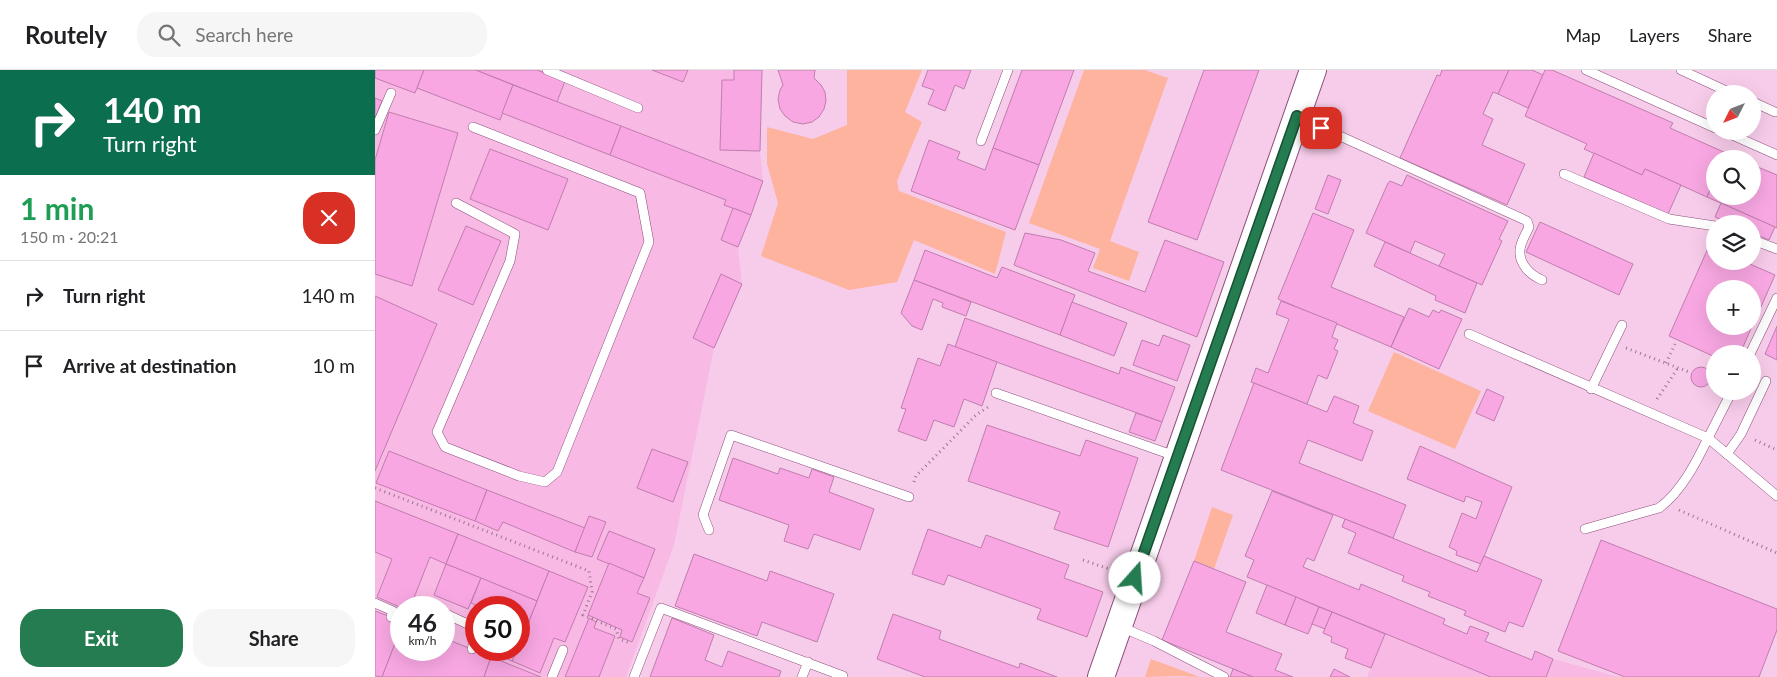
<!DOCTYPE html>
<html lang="en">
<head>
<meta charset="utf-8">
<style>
  body { margin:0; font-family:Lato,sans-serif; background:#f6f6f6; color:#202124; height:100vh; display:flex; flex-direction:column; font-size:19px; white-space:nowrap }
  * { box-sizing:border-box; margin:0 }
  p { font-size:16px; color:#757577 }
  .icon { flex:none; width:28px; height:28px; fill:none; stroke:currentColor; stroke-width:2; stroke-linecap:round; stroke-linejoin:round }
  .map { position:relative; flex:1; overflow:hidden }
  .drawer { display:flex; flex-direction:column; background:#fff; width:375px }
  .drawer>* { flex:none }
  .banner { background:#0b6e4f; color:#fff; overflow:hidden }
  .needle { width:32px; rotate:228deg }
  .controls { position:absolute; left:1331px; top:15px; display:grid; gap:10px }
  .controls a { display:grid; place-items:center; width:55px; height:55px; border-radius:50%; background:#fff; box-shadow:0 5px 20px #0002; font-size:25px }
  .speed { position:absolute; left:15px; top:526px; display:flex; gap:10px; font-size:25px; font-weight:700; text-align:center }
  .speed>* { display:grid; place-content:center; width:65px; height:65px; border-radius:50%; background:#fff; box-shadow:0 5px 20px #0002; line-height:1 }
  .speed small { font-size:12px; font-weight:400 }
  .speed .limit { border:8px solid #d22; background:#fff; color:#111 }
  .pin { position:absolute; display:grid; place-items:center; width:42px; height:42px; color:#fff; margin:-21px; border-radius:10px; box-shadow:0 2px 8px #0006 }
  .me { position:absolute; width:55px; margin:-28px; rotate:19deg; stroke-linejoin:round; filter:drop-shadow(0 0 4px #0008) }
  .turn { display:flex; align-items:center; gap:18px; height:105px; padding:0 20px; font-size:22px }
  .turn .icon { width:65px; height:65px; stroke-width:2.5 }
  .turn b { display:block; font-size:35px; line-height:42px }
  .round { display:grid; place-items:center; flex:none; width:52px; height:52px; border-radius:20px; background:#f6f6f6 }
  .head { display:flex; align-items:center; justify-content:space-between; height:85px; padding:0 20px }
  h1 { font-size:30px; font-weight:700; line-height:38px; color:#1e9e55 }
  .action { display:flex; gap:10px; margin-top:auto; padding:10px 20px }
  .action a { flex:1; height:58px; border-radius:20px; background:#247c50; color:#fff; font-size:20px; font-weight:700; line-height:58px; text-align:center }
  .action a+a { background:#f6f6f6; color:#202124 }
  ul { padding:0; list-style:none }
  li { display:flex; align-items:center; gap:15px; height:70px; padding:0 20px; border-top:1px solid #e0e0e0 }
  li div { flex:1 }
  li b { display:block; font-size:19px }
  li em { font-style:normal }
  header { display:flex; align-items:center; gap:30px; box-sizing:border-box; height:70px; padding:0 25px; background:#fff; border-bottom:1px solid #e0e0e0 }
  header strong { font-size:24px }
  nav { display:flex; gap:28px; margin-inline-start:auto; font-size:18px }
  .search { width:350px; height:45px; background:#f6f6f6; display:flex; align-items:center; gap:12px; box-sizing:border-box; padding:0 18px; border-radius:20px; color:#757577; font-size:19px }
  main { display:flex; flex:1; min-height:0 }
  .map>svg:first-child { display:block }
  .built { fill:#f8b9e5; fill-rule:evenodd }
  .green { fill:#fdb39e }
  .building { fill:#f8a7e2; stroke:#c07dae }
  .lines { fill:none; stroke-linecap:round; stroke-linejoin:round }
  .service-casing { stroke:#8b4d7b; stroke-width:10 }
  .secondary-casing { stroke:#8b4d7b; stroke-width:28 }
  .path { stroke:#98758f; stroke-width:3; stroke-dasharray:1 4; stroke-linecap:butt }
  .service { stroke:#fff; stroke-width:9 }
  .secondary { stroke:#fff; stroke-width:26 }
  .route-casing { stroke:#175134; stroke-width:12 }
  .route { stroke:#247c50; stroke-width:9 }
</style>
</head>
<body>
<header>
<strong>Routely</strong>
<div class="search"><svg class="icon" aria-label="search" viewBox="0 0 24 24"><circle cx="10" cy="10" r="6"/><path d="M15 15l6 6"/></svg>Search here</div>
<nav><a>Map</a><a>Layers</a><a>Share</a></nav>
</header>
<main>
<section class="drawer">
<div class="banner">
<div class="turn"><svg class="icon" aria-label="right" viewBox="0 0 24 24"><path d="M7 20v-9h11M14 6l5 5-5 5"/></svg><div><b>140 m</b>Turn right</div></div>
</div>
<div class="head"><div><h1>1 min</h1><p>150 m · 20:21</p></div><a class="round" style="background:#d93025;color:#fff"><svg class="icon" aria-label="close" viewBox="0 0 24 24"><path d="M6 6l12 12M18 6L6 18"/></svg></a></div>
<ul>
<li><svg class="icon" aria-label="right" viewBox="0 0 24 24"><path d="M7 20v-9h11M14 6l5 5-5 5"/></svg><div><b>Turn right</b></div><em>140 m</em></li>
<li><svg class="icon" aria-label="arrive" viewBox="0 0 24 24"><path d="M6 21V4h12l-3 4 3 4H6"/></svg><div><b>Arrive at destination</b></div><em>10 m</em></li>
</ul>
<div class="action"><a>Exit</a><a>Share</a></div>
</section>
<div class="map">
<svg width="1402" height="607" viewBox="0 0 1402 607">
  <rect width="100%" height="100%" fill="#f7ccea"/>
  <g class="built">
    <path d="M0,0H387L385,81L388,111L363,177L367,214L339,278L299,475L251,607H0ZM26,538H69V580H26ZM101,538H144V580H101Z"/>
    <path d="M1010,563L1116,607H992Z"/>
    <path d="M1178,589L1244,607H1171Z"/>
  </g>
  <g class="green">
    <path d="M472,0H547L530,42L547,52L522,111L524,121L631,162L620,204L539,170L522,212L474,220L386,186L403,133L392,94V57L438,69L472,55Z"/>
    <path d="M709,0H770L793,8L735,171L764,182L754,211L718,198L725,179L654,153Z"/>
    <path d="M1019,282L1106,321L1080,379L993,341Z"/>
    <path d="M837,437L858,445L839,499L819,491Z"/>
    <path d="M776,589L825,607L803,606L770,607Z"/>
  </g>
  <g class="building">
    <path d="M0,0H49L40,23L0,8Z"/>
    <path d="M49,0H101L138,15L125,50L42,18Z"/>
    <path d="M101,0H162L190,11L182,32Z"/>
    <path d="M277,0H313L308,12Z"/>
    <path d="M359,0H387L385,81L345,80L347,10H359Z"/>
    <path d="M403,0H440L439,8L446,15L450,22L451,31L449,39L444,47L437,52L428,54L418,52L410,46L405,39L403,29L405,20L408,15Z"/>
    <path d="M553,0H596L589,19L580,15L570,41L553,34L559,20L547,16Z"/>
    <path d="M647,0H699L664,95L618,78Z"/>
    <path d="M829,0H884L822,170L773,152Z"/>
    <path d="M1067,0H1134L1123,24L1118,22L1108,44L1118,49L1107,75L1150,94L1132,135L1025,88L1062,5L1065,6Z"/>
    <path d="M1134,0H1157L1168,5L1153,38L1123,24Z"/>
    <path d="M1170,0H1177L1298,53L1295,58L1351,83L1349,89H1340V109L1332,127L1270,99L1267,105L1209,79L1212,74L1150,46Z"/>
    <path d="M138,15L246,56L235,85L127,43Z"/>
    <path d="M0,28L7,31L0,48Z"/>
    <path d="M14,42L83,63L37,216L0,204V90Z"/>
    <path d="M246,56L388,111L376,145L349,135L351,130L235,85Z"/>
    <path d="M554,70L585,82L582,89L610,100L618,78L664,95L640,160L536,121Z"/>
    <path d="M115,79L193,109L173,160L95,129Z"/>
    <path d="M1219,83L1267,105L1270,99L1306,115L1293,144L1209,107Z"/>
    <path d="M1351,83L1364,89H1349Z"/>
    <path d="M1378,95L1402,105V158L1332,127L1340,109V126H1378Z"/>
    <path d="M953,105L966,110L953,144L940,139Z"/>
    <path d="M1032,105L1133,151L1124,169L1127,171L1107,215L1064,196L1070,184L1040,171L1035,183L991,163L1013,113L1015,111L1027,116Z"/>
    <path d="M1346,133L1400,157L1394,170L1378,163V154H1356L1340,147Z"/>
    <path d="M358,138L376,145L363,177L346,170Z"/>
    <path d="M938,143L979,160L956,217L1029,247L1016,277L903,229Z"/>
    <path d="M1165,152L1258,194L1244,225L1151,182Z"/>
    <path d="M91,156L126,171L98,235L63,220Z"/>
    <path d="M650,163L686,170L720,183L713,201L770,222L790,170L849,192L822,267L639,195Z"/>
    <path d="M1010,172L1102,213L1090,243L1060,230L1061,226L999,196Z"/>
    <path d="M1334,176L1340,179V191H1368L1400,205L1378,255V219H1340V256H1377L1365,284H1340V287L1294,266Z"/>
    <path d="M550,180L622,208L627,197L700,225L685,265L539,210Z"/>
    <path d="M346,204L367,214L339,278L318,268Z"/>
    <path d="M539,210L596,232L591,246L567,237L568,233L558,229L547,260L537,256L526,243Z"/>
    <path d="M0,226L62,254L0,401Z"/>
    <path d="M906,231L962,253L957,267L963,270L959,279L963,281L952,309L943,305L932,334L876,312L881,298L893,303L914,249L901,244Z"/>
    <path d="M697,232L752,253L739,286L685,265Z"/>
    <path d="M1034,238L1054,247L1058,240L1064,243L1066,240L1087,249L1064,299L1016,277Z"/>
    <path d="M590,248L744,304L746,297L800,317L787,352L580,277Z"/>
    <path d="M1402,256V290L1390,284Z"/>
    <path d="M788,265L815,275L802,311L758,295L767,270L784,276Z"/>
    <path d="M573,274L622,292L607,336L589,329L579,357L559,350L551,371L523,361L531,339L526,338L543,288L565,296Z"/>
    <circle cx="1326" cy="307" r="10"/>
    <path d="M879,313L952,342L959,326L984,336L978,353L998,361L987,391L933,370L924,393L1031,435L1018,468L846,400Z"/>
    <path d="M1112,319L1129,327L1119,351L1101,343Z"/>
    <path d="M761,343L787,352L780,371L754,362Z"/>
    <path d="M612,355L705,386L711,370L763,388L733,477L679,459L685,442L593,411Z"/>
    <path d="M1045,376L1137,417L1106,494L1081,485L1082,481L1074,477L1087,443L1101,449L1107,432L1091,426L1089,432L1032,409Z"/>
    <path d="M277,379L313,392L298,432L262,418Z"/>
    <path d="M14,381L112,420L100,451L1,413Z"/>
    <path d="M358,388L403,404L405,398L434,408L437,399L459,407L454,422L499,439L485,480L439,464L433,479L409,471L414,455L344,430Z"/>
    <path d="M112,420L210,458L200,482L128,452L123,461L100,451Z"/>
    <path d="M897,421L958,445L939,491L932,488L928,497L984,520L986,514L1070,549L1068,554L1092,564L1095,556L1114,563L1110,571L1157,590L1160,581L1178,589L1171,607H1116L872,507L879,490L870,486Z"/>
    <path d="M0,431L83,464L71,494L55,487L35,538H27L2,527L17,489L0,482Z"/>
    <path d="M214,446L231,452L217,487L200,482Z"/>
    <path d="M970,449L1102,502L1109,486L1167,510L1148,557L1134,552L1130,562L1089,545L1091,541L1053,526L1055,522L1027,511L1029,506L973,483L981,463L967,457Z"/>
    <path d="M553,459L606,478L611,465L694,495L689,508L728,522L712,567L662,549L666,539L573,505L569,515L537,504Z"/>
    <path d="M234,461L280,479L269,508L222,489Z"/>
    <path d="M83,464L174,501L162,531L71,494Z"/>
    <path d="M1226,470L1402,539V560L1384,607H1250L1183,581Z"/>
    <path d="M319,484L392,511L395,501L459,524L442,572L387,552L382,566L300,536Z"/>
    <path d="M819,491L871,512L851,562L907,584L900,600L918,607H878L787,570Z"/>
    <path d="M234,493L269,508L262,523L275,528L257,572L245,567L247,560L213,545Z"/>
    <path d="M71,494L106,508L93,539L59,525Z"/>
    <path d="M174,501L213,517L190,572L179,568L165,603L137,591L142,580H144V576Z"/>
    <path d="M106,508L162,531L152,556L144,553V538H107L96,533Z"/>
    <path d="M892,515L921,527L910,555L881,543Z"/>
    <path d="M921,527L944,537L933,564L910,555Z"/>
    <path d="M944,537L957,542L950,559L937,554Z"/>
    <path d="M0,541L26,551V558L7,607L0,606Z"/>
    <path d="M957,542L1010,564L996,598L970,588L973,579L956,572L957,567L948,563Z"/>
    <path d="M518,544L566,561L564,569L644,598L645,593L682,607H550L502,589Z"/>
    <path d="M214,548L221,552L219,558L240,566L224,607H190Z"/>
    <path d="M297,548L339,565L330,590L347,597L353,581L406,601L404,607H275Z"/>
    <path d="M144,553L152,556L144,576Z"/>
    <path d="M26,558V580H69V568L116,587L109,607H7Z"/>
    <path d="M114,580H142L137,591L113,581Z"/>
    <path d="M116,587L166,607H109Z"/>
    <path d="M858,599L878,607H855Z"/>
    <path d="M959,599L975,607H955Z"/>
  </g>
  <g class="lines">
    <defs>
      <g id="service">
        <path d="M172,0L263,38"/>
        <path d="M1211,0L1340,58"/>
        <path d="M1306,0L1358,24"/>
        <path d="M1378,32L1400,42"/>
        <path d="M923,47L1152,151L1154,157C1151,164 1145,173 1145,180C1144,194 1155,205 1167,210"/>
        <path d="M0,60L16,23"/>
        <path d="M1348,61L1402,85"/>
        <path d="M606,71L633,0"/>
        <path d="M1189,104L1294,149L1340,156"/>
        <path d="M81,133L140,164L135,191L62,362L70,377L144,406L170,412L182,402L274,172L265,123L98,57"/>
        <path d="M1378,170L1402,179"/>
        <path d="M1094,264L1333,368L1357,321"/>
        <path d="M1375,284L1402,228"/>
        <path d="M1216,319L1247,255"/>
        <path d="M621,323L800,386"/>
        <path d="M1352,384L1366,364L1391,311"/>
        <path d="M1210,459L1284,438C1306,422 1321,393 1333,368L1402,426"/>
        <path d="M334,460L328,445L356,365L534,427"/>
        <path d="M0,533L18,541L16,547"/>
        <path d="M69,543L101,558"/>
        <path d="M746,557L779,571L849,607"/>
        <path d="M97,579L101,567"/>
        <path d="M177,607L188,580"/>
        <path d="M259,607L286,538L468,606"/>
        <path d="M427,607L433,592"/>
      </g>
      <path id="secondary" d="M726,607L938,0"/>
    </defs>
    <use href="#service" class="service-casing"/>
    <use href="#secondary" class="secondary-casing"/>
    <g class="path">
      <path d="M1251,278L1314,302"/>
      <path d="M1291,293L1301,272"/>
      <path d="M1282,329L1303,298"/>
      <path d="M1380,370L1402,380"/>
      <path d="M539,412L541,406L601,345L613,337"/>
      <path d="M0,418L214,501L217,522L208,545L241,559L244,569L255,573"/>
      <path d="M1304,440L1402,483"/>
      <path d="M708,490L737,500"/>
    </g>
    <use href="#service" class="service"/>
    <use href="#secondary" class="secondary"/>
  </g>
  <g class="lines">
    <defs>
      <path id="route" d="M760,508L922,46L946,58"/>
    </defs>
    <use href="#route" class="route-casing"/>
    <use href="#route" class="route"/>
  </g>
</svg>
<div class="controls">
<a><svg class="needle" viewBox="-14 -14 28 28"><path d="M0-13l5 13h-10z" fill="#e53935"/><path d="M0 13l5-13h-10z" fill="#757577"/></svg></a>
<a><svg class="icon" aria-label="search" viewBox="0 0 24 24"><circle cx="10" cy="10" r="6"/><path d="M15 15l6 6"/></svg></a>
<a><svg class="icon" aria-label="layers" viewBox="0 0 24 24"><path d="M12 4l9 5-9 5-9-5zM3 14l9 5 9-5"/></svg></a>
<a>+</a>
<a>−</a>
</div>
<div class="speed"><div>46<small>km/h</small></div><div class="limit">50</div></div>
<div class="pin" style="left:946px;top:58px;background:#d93025"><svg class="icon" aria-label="arrive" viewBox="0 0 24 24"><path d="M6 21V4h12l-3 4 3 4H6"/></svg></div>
<svg class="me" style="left:760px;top:508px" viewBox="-20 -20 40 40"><circle r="19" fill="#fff"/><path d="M0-13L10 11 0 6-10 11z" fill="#247c50"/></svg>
</div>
</main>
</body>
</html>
